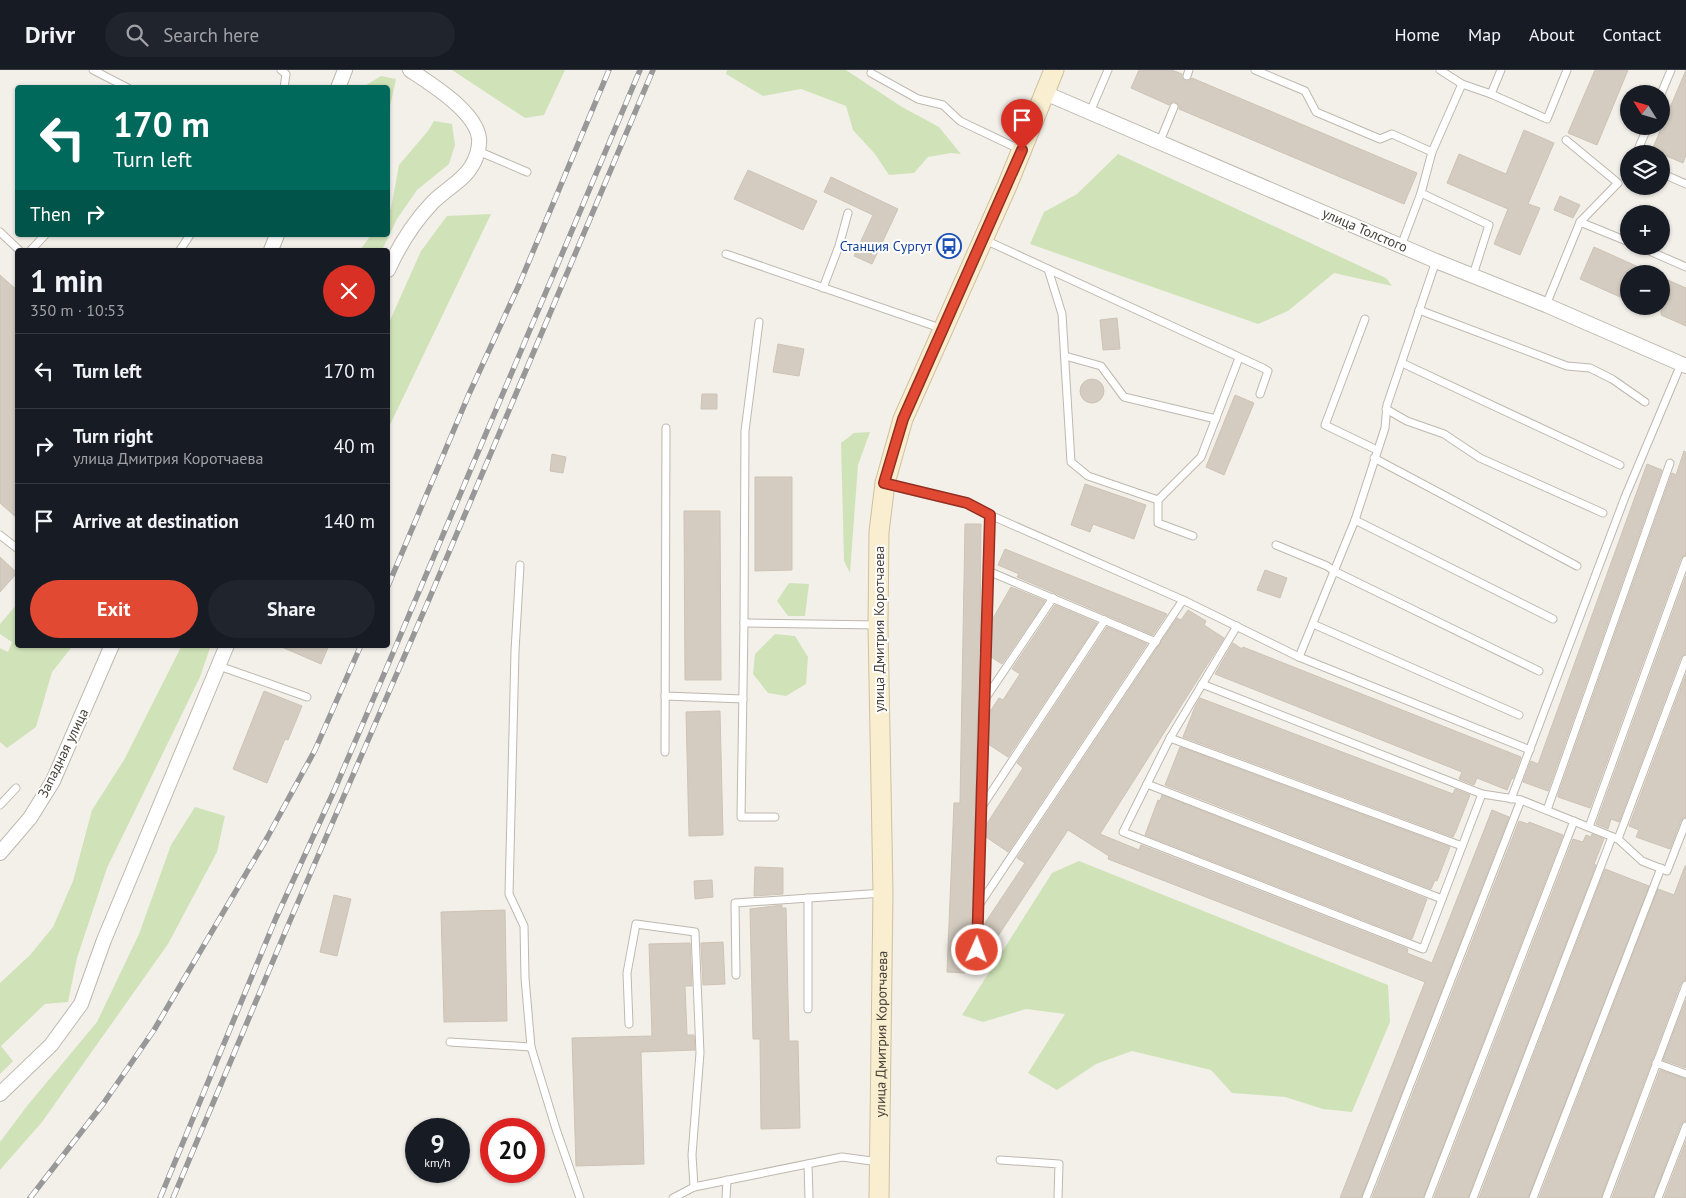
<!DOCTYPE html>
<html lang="en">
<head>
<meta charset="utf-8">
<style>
  body { margin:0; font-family:"PT Sans",sans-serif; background:#20242c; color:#f1f3f6; height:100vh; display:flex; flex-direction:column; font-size:19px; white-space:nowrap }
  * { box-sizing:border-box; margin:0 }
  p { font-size:16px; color:#9ea1a6 }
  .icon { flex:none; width:28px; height:28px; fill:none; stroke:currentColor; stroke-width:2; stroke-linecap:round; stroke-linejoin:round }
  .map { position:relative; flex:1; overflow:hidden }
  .panel { position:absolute; left:15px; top:178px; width:375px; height:400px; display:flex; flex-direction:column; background:#171b24; border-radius:5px; box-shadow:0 1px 4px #0004 }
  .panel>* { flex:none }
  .guide { position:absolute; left:15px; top:15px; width:375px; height:152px; border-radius:5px; box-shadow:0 1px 4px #0004; background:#00695c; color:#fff; overflow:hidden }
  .needle { width:32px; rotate:307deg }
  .tools { position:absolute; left:1620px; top:15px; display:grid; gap:10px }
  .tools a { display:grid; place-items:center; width:50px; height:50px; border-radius:50%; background:#171b24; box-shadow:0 1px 4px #0004; font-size:25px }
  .speed { position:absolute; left:405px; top:1048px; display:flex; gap:10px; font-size:25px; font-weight:700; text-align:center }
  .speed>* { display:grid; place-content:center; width:65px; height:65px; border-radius:50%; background:#171b24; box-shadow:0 1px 4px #0004; line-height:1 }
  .speed small { font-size:12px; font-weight:400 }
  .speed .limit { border:8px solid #d22; background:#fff; color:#111 }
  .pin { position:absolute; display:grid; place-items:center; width:42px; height:42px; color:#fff; margin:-51px -21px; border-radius:50% 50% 50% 0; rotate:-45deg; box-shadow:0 0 5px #0007 }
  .pin .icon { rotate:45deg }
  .me { position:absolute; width:55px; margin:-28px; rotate:2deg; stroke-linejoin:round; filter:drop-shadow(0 0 4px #0008) }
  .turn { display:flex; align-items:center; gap:18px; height:105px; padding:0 15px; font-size:22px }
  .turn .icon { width:65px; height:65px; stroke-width:2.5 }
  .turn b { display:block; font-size:35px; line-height:42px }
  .then { display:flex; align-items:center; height:48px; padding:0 15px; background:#0003; gap:10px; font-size:19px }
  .round { display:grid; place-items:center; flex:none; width:52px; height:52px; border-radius:26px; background:#20242c }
  .overview { display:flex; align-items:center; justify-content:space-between; height:85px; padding:0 15px }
  h1 { font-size:30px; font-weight:700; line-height:38px }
  .button { display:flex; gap:10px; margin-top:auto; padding:10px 15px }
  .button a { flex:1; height:58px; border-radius:30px; background:#e24933; color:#fff; font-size:20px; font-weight:700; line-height:58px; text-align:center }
  .button a+a { background:#20242c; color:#f1f3f6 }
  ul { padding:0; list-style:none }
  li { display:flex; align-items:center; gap:15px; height:75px; padding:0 15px; border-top:1px solid #363941 }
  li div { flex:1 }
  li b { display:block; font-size:19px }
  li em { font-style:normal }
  header { display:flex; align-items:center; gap:30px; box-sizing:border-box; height:70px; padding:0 25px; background:#171b24; border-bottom:1px solid #363941 }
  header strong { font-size:24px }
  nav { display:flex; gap:28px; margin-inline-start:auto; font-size:18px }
  .search { width:350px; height:45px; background:#20242c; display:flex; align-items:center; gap:12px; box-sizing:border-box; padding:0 18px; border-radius:28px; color:#9ea1a6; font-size:19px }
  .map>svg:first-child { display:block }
  .green { fill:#d0e3b8 }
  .building { fill:#d4ccc1; stroke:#cec3b5 }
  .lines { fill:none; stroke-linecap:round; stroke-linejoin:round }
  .lane-casing { stroke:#beb8ae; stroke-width:9 }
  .street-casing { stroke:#beb8ae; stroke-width:16 }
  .secondary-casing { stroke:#cec19f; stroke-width:21 }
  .lane { stroke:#fff; stroke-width:7 }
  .street { stroke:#fff; stroke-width:14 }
  .secondary { stroke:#f9eecf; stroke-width:19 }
  .rail-casing { stroke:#989898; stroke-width:5.5 }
  .rail { stroke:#fff; stroke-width:4; stroke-dasharray:11; stroke-linecap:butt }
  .route-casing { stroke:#932f21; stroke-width:12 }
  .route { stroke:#e24933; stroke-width:9 }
  .labels { text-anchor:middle; stroke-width:4; stroke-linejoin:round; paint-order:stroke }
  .street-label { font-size:14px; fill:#464139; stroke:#fff }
  .transit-label { font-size:14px; fill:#164399; stroke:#fff; text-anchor:end }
</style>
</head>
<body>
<header>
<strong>Drivr</strong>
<div class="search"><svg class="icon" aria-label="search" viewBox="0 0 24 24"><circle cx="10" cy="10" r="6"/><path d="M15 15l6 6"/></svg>Search here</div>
<nav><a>Home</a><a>Map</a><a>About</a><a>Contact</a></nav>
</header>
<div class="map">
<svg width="1686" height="1128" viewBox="0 0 1686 1128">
  <rect width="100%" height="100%" fill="#f3f0ea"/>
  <g class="green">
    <path d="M452,0H565L544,45L525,48Z"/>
    <path d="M727,0H846L902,37L939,57L961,84L951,83L928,87L914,103L889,105L875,84L853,60L846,36L801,19L763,26L726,4Z"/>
    <path d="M381,6L396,9L388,45V18L363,17Z"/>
    <path d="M434,51L452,54L455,75L449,94L417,120L397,149L382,180H360L371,165H388V143L391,138L399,95L428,61Z"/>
    <path d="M1118,84L1386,208L1392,216L1334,203L1288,241L1258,254L1030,174L1044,142L1077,124Z"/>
    <path d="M491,144L388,359V255L421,181L447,146Z"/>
    <path d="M870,362L858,395L850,503L844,491L841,373L854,363Z"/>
    <path d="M789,513L809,514L805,546H788L777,531Z"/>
    <path d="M17,534L18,575H70L71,578L52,602L36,657L7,678L0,672V578L8,582L12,572L0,564V554Z"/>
    <path d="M775,564L795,566L808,587L806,614L786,626L768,623L753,604L755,584Z"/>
    <path d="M182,575H211L200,607L107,798L77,888L68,932L45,934L1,976L13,991L0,1004V913L30,885L53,857L73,811L92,740L124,690Z"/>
    <path d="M195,737L225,746L217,782L168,874L42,1052L0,1100V1072L27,1036L97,952L139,864L171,775Z"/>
    <path d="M1079,791L1388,915L1390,952L1352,1042L1323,1039L1285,1027L1232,1023L1211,1000L1132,981L1096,994L1057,1020L1028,1003L1065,944L1026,939L983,952L962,945L1052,803Z"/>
  </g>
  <g class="building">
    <path d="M1139,0H1172L1182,4V8L1185,11H1189L1192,8L1417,103L1404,134L1179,39V36L1176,32H1173L1169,35L1131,18Z"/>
    <path d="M1595,0H1628L1597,75L1568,63Z"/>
    <path d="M1686,0V85L1683,93L1652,80Z"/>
    <path d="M1524,60L1554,73L1528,134L1540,138L1520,185L1494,174L1508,139L1447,113L1459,84L1506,104Z"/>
    <path d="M748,100L817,131L803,160L734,129Z"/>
    <path d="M831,107L898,139L872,194L854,186L873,145L824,122Z"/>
    <path d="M1560,126L1580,135L1573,148L1554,140Z"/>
    <path d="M1594,177L1654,204H1629V231L1580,209Z"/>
    <path d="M0,205L18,221V449L0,433Z"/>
    <path d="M1661,207L1686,218V256L1661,245Z"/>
    <path d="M1117,248L1120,279L1103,280L1100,250Z"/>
    <path d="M778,274L804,279L799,306L773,302Z"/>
    <circle cx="1092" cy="321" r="12"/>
    <path d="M702,324H717V339H701Z"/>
    <path d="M1235,325L1254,333L1224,405L1206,397Z"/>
    <path d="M1684,381L1686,382V485L1681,488L1590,738L1558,727V725L1672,403L1676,405Z"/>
    <path d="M552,384L566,387L563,403L550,401Z"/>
    <path d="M1647,394L1662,400L1548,721L1523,712L1531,691L1538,694Z"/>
    <path d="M755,407H792V500L755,501Z"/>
    <path d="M1085,414L1146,435L1134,469L1093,454L1090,462L1071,455Z"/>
    <path d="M684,441H720L721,610H685Z"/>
    <path d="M965,454H981L980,572L981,570V581H979L972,858L967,854L965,903L947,902L954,733H960Z"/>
    <path d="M1005,479L1167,544L1153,565L1017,507L1019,504L998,495Z"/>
    <path d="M0,487L17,503L0,522Z"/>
    <path d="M1265,500L1287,508L1280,528L1257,520Z"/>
    <path d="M1686,506V584L1681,587L1619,752L1611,749L1608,759L1596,754Z"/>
    <path d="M1011,517L1045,531L1002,594L991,587L992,550Z"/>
    <path d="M1055,535L1097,553L1008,687L988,674L989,643L999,628L1003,630L1020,604L1012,599Z"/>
    <path d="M1188,540L1206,551L1204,555L1224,568L1100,764L1139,780L1141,775L1408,879L1407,883L1432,893L1492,740L1509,747L1361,1128H1340L1425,912L1108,789L1109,786L1068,760L994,872L983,864V856L1025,793L1017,788L1177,548L1181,550Z"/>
    <path d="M1107,557L1147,574L1008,782L986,767V755L1023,698L1017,693Z"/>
    <path d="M1233,573L1242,579L1243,577L1521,687L1513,709L1512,708L1507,720L1477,708L1474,715L1459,709L1462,702L1215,604Z"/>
    <path d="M277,575H329L321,594Z"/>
    <path d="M1686,604V747L1681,750L1670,779L1636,767L1639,760L1629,756Z"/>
    <path d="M264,621L302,636L288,670L285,669L267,713L233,699Z"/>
    <path d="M1200,628L1453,724L1455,719L1470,725L1456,761L1453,767L1183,667L1195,637Z"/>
    <path d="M720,641L723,765L689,766L686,642Z"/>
    <path d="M1180,677L1450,777L1437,811L1435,810L1431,819L1165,715Z"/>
    <path d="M1162,725L1427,829L1412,869L1145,765L1158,730L1160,731Z"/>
    <path d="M1519,751L1528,754L1529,752L1563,765L1423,1128H1372Z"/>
    <path d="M1592,764L1604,769L1594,794L1596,795L1468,1128H1434L1573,769L1583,772L1586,765L1591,767Z"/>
    <path d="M1685,796H1686V910L1681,913L1601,1128H1539L1658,819L1674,825Z"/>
    <path d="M755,797L783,798V824L754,826Z"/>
    <path d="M1605,799L1649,816L1528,1128H1479Z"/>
    <path d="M712,810L713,827L695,829L694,811Z"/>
    <path d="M334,825L351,829L337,886L320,882Z"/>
    <path d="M782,835V838H786L789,971H798L800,1058L761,1059L760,969H753L750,839Z"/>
    <path d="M505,840L507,951L444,952L441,842Z"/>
    <path d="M723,872L725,914L703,915L701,873Z"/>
    <path d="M690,873L692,916H685L687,965H694L695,980L641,982L644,1094L576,1096L572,968L652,966L649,874Z"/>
    <path d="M1686,930V998L1663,990Z"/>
    <path d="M1660,1000L1686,1009V1051L1681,1054L1653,1128H1612Z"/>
    <path d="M1686,1071V1128H1664Z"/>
  </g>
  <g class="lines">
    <defs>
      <g id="lane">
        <path d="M93,0L128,18"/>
        <path d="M281,0L286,4L284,18"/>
        <path d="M1255,0L1305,21L1316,42L1380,69L1392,64L1432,82"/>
        <path d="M1440,0L1462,14"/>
        <path d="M871,3L918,29L943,35L960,51L1021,80"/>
        <path d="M1187,6L1189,0"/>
        <path d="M1491,24L1501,0"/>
        <path d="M1661,24L1671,0"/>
        <path d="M1090,42L1108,0"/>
        <path d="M1160,71L1174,37"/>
        <path d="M478,81L527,102"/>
        <path d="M1636,84L1648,56"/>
        <path d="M1661,103L1686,114"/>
        <path d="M1421,123L1489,155L1473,205"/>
        <path d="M1580,152L1629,172"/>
        <path d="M0,162L19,180"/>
        <path d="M985,170L1263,298L1268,301L1260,324"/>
        <path d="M1401,176L1421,123L1432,82L1462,14L1491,24L1547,49L1567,0"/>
        <path d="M1638,176L1686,197"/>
        <path d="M31,180L45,165"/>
        <path d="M180,180L190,165"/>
        <path d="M726,184L943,259"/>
        <path d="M1048,199L1062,244L1071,392L1088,406L1158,430L1201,387L1239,288"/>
        <path d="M823,218L839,176L848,143"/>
        <path d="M1546,235L1580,152L1618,113L1566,70"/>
        <path d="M1419,240L1567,296L1590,298L1612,309L1645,332"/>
        <path d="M1365,249L1325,355L1377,380"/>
        <path d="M759,252L745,361L744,553L741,747H775"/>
        <path d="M1065,286L1101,296L1124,327L1216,349"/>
        <path d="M1402,293L1620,395"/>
        <path d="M1386,339L1407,351L1444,364L1480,388L1603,443"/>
        <path d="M1374,388L1577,496"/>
        <path d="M885,413L967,433L990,445L1183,530L1299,587L1530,680"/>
        <path d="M1158,430V453L1193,466"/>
        <path d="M1355,450L1553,549"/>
        <path d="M0,465L18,479"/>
        <path d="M1276,475L1327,496L1334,501L1539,601"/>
        <path d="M520,495L515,581L509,824L524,856L525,908L531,977L556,1059L580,1128"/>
        <path d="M988,501L1156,572"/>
        <path d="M744,553L878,555"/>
        <path d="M1313,554L1519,645"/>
        <path d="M1237,556L1170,668L1123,762L1423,879L1482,724"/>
        <path d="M1299,587L1355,450L1385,358L1387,335L1436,191"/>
        <path d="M219,596L307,627"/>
        <path d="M1202,614L1482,724L1521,730L1618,769L1642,791L1667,801L1686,752"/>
        <path d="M665,626L743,629"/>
        <path d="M985,629L1053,528"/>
        <path d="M1170,668L1462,776"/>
        <path d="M665,682L666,358"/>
        <path d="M1147,714L1442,829"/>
        <path d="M1511,729L1625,427L1681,294"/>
        <path d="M0,735L16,718"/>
        <path d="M981,738L1105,550"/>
        <path d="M1547,740L1670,393"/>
        <path d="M1589,757L1686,490"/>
        <path d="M1618,769L1686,589"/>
        <path d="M979,835L1183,530"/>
        <path d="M977,880L990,445"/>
        <path d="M736,905L735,833L883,823"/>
        <path d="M808,939V828"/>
        <path d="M629,954L627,903L636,854L695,862L700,983L692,1085L694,1117"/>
        <path d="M450,972L531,977"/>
        <path d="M1656,993L1686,1004"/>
        <path d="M1000,1090L1059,1094L1058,1128"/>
        <path d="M808,1094L809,1128"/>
        <path d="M673,1128L694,1117L842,1087L879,1092"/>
        <path d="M726,1128L727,1110"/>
        <path d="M1366,1128L1521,730"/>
        <path d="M1428,1128L1574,751"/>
        <path d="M1473,1128L1612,767"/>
        <path d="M1533,1128L1661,798"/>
        <path d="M1606,1128L1686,915"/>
        <path d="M1658,1128L1686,1056"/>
      </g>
      <g id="street">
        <path d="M338,18L345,0"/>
        <path d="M1045,23L1436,191L1546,235L1686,296"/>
        <path d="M271,180L277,165"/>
        <path d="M388,200C399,176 413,153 432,133C443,121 463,111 471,97C476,90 480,77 479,68C475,41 431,14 410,0"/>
        <path d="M0,783L30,748L53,711L112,575"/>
        <path d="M0,1024L51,975L81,934L104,870L227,575"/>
      </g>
      <g id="secondary">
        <path id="s1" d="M879,1128L883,823L878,555L879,462L885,413L903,349L1007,116L1054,0"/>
      </g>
    </defs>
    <use href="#lane" class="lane-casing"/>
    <use href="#street" class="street-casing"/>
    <use href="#secondary" class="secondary-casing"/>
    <use href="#lane" class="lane"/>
    <use href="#street" class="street"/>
    <use href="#secondary" class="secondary"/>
    <defs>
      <g id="rail">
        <path d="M388,516L469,324L519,215L609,0"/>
        <path d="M30,1128L103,1034L154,960L267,768L315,680L361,575"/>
        <path d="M160,1128L276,848L334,721L387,597L640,0"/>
        <path d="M173,1128L289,853L430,527L653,0"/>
      </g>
    </defs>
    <use href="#rail" class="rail-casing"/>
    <use href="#rail" class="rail"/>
  </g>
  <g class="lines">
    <defs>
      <path id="route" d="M977,880L990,445L967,433L884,413L903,349L1022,80"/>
    </defs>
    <use href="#route" class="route-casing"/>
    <use href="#route" class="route"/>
  </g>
  <defs>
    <symbol id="bus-ring" viewBox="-11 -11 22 22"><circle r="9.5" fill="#fff" stroke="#1a4fb4" stroke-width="1.5"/><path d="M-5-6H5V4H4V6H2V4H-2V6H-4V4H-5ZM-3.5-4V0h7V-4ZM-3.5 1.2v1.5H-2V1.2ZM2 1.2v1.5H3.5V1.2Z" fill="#1a4fb4"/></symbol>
  </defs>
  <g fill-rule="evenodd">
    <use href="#bus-ring" x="935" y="162" width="28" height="28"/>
  </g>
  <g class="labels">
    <g class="street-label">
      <text transform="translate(1365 160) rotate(23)" y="5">улица Толстого</text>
      <text transform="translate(879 559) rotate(-90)" y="5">улица Дмитрия Коротчаева</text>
      <text transform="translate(63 683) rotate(-64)" y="5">Западная улица</text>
      <text dy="5" stroke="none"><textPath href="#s1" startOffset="164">улица Дмитрия Коротчаева</textPath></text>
    </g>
    <g class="transit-label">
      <text x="932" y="181">Станция Сургут</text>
    </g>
  </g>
</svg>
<div class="tools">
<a><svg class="needle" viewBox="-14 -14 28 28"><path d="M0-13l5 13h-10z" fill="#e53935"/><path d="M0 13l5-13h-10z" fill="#9ea1a6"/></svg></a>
<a><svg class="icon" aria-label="layers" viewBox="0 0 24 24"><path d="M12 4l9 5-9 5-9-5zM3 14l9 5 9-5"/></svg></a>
<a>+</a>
<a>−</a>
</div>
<div class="speed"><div>9<small>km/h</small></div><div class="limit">20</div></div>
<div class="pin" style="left:1022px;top:80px;background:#d93025"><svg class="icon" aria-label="arrive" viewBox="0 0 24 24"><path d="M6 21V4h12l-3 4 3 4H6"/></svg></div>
<svg class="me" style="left:977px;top:880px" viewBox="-20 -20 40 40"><circle r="17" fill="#e24933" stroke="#fff" stroke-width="3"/><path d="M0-11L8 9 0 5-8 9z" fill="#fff"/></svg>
<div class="guide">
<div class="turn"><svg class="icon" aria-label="left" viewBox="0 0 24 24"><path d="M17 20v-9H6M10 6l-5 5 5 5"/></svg><div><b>170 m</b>Turn left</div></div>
<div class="then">Then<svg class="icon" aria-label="right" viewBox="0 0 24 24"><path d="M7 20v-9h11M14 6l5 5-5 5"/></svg></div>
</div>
<section class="panel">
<div class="overview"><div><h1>1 min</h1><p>350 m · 10:53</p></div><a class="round" style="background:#d93025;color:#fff"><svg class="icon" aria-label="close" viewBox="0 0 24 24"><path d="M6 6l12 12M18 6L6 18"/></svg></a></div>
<ul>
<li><svg class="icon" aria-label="left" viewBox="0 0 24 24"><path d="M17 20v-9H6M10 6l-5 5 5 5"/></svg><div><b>Turn left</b></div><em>170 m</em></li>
<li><svg class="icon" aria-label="right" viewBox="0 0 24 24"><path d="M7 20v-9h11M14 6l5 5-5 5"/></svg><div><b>Turn right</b><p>улица Дмитрия Коротчаева</p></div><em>40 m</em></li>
<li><svg class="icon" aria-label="arrive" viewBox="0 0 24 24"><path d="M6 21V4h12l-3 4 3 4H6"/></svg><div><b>Arrive at destination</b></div><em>140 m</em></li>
</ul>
<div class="button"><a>Exit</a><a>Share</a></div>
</section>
</div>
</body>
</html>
